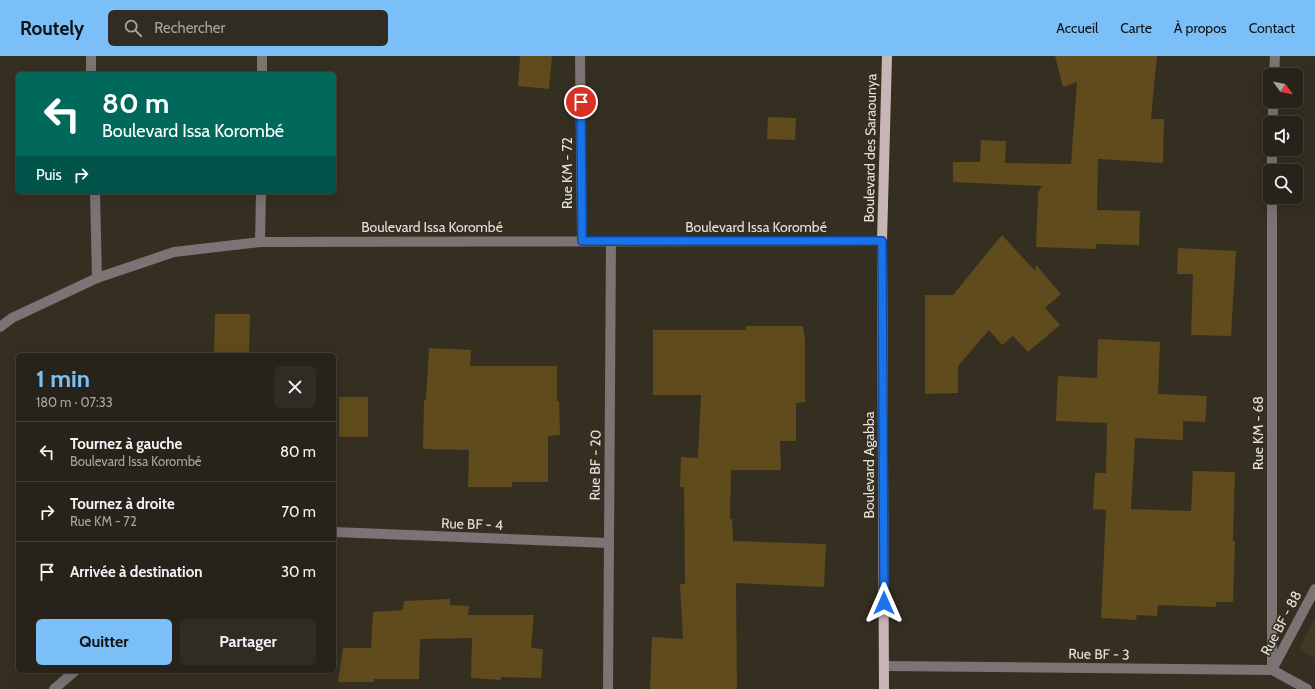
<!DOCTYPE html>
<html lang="fr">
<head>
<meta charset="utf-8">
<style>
  body { margin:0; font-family:Cabin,sans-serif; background:#302b23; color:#f1f3f6; height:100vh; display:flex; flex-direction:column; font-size:15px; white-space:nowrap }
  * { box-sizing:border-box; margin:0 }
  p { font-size:13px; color:#a5a4a2 }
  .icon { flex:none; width:22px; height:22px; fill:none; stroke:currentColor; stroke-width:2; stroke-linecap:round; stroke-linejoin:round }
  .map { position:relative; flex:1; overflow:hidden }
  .drawer { position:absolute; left:16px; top:297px; width:320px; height:320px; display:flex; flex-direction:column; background:#28231a; border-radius:6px; box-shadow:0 4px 16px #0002,0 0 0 1px #444039 }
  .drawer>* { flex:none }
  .hud { position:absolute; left:16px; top:16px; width:320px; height:122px; border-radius:6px; box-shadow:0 4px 16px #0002,0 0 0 1px #444039; background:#00695c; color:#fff; overflow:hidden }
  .needle { width:26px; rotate:123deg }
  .controls { position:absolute; left:1263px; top:12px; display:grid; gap:8px }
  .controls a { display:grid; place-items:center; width:40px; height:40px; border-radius:6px; background:#28231a; box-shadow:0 4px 16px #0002,0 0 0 1px #444039; font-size:20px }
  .pin { position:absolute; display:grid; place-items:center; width:34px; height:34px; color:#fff; margin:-17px; border:2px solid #fff; border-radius:50%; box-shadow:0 1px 4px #0007 }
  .me { position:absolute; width:44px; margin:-22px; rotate:0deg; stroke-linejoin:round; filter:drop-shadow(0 0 3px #0008) }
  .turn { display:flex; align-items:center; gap:14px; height:84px; padding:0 20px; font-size:18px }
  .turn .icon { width:52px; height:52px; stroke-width:2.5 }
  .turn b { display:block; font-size:28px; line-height:34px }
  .then { display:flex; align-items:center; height:38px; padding:0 20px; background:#0003; gap:8px; font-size:15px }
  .round { display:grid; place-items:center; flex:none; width:42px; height:42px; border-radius:6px; background:#302b23 }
  .headline { display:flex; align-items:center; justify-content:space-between; height:68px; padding:0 20px }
  h1 { font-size:24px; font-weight:700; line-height:30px; color:#7abff8 }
  .cta { display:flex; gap:8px; margin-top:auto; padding:8px 20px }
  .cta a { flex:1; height:46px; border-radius:6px; background:#7abff8; color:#111; font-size:16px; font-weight:700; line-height:46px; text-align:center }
  .cta a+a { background:#302b23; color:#f1f3f6 }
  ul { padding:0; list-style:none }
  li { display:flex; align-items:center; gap:12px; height:60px; padding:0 20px; border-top:1px solid #444039 }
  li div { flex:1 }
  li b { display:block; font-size:15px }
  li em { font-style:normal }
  header { display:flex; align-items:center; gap:24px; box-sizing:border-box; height:56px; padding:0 20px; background:#7abff8; color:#111 }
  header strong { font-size:19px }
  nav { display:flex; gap:22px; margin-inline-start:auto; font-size:14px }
  .search { width:280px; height:36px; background:#302b23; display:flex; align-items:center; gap:10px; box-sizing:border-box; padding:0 14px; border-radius:6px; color:#a5a4a2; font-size:15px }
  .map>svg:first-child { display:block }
  .built { fill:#403725 }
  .building { fill:#5f4b1b }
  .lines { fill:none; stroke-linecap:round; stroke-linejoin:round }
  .minor { stroke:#7b7374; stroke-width:10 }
  .major { stroke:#c7b6b7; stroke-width:10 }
  .route-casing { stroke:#114b97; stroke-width:10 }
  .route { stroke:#1a73e8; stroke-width:7 }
  .labels { text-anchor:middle; stroke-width:3; stroke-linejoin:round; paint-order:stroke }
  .street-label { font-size:14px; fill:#e5e1d9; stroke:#352f22 }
</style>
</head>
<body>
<header>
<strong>Routely</strong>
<div class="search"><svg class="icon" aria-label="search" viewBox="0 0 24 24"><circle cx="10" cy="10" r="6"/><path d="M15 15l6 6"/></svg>Rechercher</div>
<nav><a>Accueil</a><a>Carte</a><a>À propos</a><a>Contact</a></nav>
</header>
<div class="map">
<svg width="1315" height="633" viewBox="0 0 1315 633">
  <rect width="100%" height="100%" fill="#352f22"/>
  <path class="built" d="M1315,562V602L1299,593Z"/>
  <g class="building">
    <path d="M520,0H552L549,33L518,30Z"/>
    <path d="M1055,0H1157L1151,63H1164L1163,107L1098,103L1097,154L1140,155L1139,189L1096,188V193L1036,191L1038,136L1042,130L953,126V106H980L981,84L1006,85L1005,107L1071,108L1077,26L1063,31Z"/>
    <path d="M768,61L796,62L795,84L767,83Z"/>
    <path d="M1002,179L1035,215L1036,209L1061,238L1045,252L1060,269L1028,296L1013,280L1002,289L989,274L958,310V337L925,338V239H953Z"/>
    <path d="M1178,192L1236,195L1231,280L1191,279L1193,218H1177Z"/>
    <path d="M215,258H250L249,299H214Z"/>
    <path d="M746,270H803L805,284V346L796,347V385H780L781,414H731L730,463H732L733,485L826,488L824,531L736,527L737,633H650L652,581L683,583L680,528H685L684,431H680L681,401L698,402L701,339H653V274H746Z"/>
    <path d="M1098,283L1160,286L1158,338L1207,340L1205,366L1183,365V384L1135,382L1131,453L1191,455L1193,415L1235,416L1233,485H1235L1233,546H1216V551L1158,549L1157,560L1137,559L1136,564L1101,562L1106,454L1093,453L1095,417H1106L1107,367L1056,365L1058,320L1097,322Z"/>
    <path d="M429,292L471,294L470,310H557V345H559L560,379L548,380V426H512V431H468L469,394L423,393L424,344H426Z"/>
    <rect x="339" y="341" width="29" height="40"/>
    <path d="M450,543V549L469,550L468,559H534L531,592L543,593L541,622L501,621V624L471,622L472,582L421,583L420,584L419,623H374V626H338L343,592H371L373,556L403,554L404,545Z"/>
  </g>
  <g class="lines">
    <g class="minor">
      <path d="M91,0V18"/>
      <path d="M580,0L582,185"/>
      <path d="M262,18V0"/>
      <path d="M1274,19L1275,0"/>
      <path d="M1273,67V45"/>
      <path d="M1272,93V115"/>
      <path d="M95,136L97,222"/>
      <path d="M1272,141V614"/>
      <path d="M260,186L261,136"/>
      <path d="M0,271L12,262L97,222L174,196L260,186L882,185"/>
      <path d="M334,476L609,487"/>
      <path d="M885,610L1272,614L1307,633"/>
      <path d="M1273,612L1315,533"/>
      <path d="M54,633L75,615"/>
      <path d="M608,633L611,185"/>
    </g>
    <path class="major" d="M884,633L882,185L887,0"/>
  </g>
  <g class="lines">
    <defs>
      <path id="route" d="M581,46L582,185H882L884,547"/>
    </defs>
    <use href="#route" class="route-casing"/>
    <use href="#route" class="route"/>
  </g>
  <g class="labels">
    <g class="street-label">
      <text transform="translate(870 92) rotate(-89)" y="5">Boulevard des Saraounya</text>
      <text transform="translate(567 117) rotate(-90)" y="5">Rue KM - 72</text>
      <text x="432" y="176">Boulevard Issa Korombé</text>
      <text x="756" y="176">Boulevard Issa Korombé</text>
      <text transform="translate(1258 377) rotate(-90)" y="5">Rue KM - 68</text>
      <text transform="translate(595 409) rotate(-89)" y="5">Rue BF - 20</text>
      <text transform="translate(869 409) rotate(-90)" y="5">Boulevard Agabba</text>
      <text transform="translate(472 468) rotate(2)" y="5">Rue BF - 4</text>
      <text transform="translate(1281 567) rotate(-62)" y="5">Rue BF - 88</text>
      <text transform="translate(1099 598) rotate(1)" y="5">Rue BF - 3</text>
    </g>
  </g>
</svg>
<div class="controls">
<a><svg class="needle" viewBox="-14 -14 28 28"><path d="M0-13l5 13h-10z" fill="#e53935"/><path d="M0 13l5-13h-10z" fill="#a5a4a2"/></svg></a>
<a><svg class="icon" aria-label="sound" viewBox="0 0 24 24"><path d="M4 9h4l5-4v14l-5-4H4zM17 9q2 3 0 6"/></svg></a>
<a><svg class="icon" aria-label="search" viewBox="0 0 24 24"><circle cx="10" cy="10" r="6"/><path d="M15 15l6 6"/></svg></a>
</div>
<div class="pin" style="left:581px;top:46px;background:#d93025"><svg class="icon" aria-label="arrive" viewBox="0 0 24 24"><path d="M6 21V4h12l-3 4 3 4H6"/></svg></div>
<svg class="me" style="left:884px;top:547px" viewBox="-20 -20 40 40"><path d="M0-17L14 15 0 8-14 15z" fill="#1a73e8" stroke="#fff" stroke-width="4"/></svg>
<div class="hud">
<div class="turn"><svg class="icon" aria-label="left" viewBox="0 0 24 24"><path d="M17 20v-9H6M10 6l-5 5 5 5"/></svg><div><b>80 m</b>Boulevard Issa Korombé</div></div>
<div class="then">Puis<svg class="icon" aria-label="right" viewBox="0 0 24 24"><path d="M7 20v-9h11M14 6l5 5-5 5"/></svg></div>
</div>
<section class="drawer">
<div class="headline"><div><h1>1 min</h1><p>180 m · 07:33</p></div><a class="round"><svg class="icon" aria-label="close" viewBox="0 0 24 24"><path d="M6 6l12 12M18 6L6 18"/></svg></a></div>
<ul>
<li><svg class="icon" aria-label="left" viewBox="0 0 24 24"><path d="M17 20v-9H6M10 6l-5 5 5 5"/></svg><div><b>Tournez à gauche</b><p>Boulevard Issa Korombé</p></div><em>80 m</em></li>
<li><svg class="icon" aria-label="right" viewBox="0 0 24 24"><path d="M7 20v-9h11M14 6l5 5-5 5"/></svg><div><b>Tournez à droite</b><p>Rue KM - 72</p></div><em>70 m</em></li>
<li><svg class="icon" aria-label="arrive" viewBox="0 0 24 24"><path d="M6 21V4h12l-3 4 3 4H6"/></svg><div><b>Arrivée à destination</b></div><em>30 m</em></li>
</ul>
<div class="cta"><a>Quitter</a><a>Partager</a></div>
</section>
</div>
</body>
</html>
